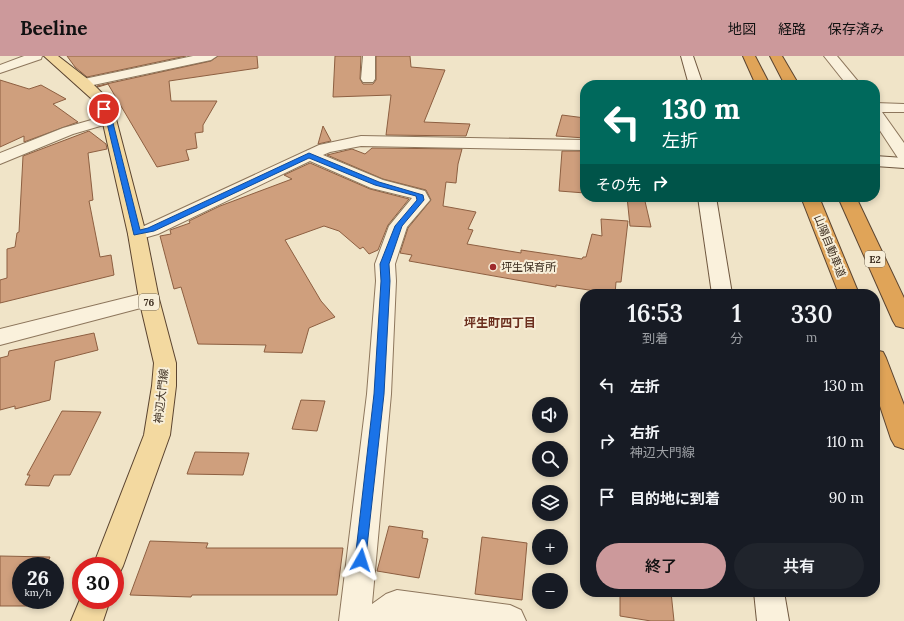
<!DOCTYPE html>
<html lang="ja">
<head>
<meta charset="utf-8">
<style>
  body { margin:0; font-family:Lora,"Noto Sans JP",serif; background:#20242c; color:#f1f3f6; height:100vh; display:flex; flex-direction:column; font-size:15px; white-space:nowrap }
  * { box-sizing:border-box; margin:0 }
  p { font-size:13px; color:#9ea1a6 }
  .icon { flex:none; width:22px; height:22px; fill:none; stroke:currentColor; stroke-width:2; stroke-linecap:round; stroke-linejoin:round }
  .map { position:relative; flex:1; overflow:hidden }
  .details { position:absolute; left:580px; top:233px; width:300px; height:308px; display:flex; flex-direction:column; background:#171b24; border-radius:16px; box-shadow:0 2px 6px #0003 }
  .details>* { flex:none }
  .guide { position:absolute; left:580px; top:24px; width:300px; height:122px; border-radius:16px; box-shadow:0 2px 6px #0003; background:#00695c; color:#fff; overflow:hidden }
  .tools { position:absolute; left:532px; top:341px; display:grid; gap:8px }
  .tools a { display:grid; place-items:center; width:36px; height:36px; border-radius:50%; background:#171b24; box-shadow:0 2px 6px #0003; font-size:20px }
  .speed { position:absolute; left:12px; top:501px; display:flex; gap:8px; font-size:20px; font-weight:700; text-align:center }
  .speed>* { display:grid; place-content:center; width:52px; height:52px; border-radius:50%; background:#171b24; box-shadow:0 2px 6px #0003; line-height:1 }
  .speed small { font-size:10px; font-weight:400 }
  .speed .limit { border:6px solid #d22; background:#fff; color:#111 }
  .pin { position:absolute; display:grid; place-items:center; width:34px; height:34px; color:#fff; margin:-17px; border:2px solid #fff; border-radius:50%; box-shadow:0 1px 4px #0007 }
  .me { position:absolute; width:44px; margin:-22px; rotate:6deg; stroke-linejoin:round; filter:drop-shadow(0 0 3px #0008) }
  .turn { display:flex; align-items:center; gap:14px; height:84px; padding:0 16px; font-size:18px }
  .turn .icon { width:52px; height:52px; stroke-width:2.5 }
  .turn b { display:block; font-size:28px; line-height:34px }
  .then { display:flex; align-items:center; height:38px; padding:0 16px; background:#0003; gap:8px; font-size:15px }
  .eta { display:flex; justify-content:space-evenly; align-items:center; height:68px; text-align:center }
  .eta b { font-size:24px; font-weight:600; line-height:28px }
  .cta { display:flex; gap:8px; margin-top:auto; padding:8px 16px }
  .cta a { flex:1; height:46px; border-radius:24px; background:#cc999b; color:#111; font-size:16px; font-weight:600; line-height:46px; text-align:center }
  .cta a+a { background:#20242c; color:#f1f3f6 }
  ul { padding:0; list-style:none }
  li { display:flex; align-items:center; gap:12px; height:56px; padding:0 16px }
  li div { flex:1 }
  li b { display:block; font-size:15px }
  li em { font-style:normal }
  header { display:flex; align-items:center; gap:24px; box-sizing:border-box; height:56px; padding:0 20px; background:#cc999b; color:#111 }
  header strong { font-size:19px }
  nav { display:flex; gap:22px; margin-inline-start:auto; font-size:14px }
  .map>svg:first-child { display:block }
  .building { fill:#cf9f7d; stroke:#8d5f41 }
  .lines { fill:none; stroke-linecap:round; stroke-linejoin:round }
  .street-casing { stroke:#8d765c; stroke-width:2 }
  .secondary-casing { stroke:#6f573f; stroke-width:2 }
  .primary-casing { stroke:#5b4430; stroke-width:2 }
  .highway-casing { stroke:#5b4430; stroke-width:2 }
  .street { fill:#faf1dc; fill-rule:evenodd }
  .secondary { fill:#faf1dc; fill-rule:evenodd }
  .primary { fill:#f3d9a0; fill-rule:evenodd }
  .highway { fill:#e0a458; fill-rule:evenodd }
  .route { fill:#1a73e8; stroke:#114b97 }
  .poi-dot { fill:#9e2a2b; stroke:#f7eed8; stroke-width:1.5 }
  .labels { text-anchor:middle; stroke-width:4; stroke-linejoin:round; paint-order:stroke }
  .shield { fill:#f7eed8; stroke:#756857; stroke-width:1 }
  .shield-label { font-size:10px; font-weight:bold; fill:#3d2e20 }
  .street-label { font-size:11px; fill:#3d2e20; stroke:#f7eed8 }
  .poi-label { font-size:11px; fill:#3d2e20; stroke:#f7eed8; text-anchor:start }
  .neighbourhood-label { font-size:12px; font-weight:bold; fill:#6b2e1e; stroke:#f7eed8 }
</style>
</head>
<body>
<header>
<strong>Beeline</strong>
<nav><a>地図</a><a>経路</a><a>保存済み</a></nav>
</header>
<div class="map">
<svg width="904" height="565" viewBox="0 0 904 565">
  <rect width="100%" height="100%" fill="#f0e4c8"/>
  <g class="building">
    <path d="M67,0H186L87,21L75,11Z"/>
    <path d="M218,0H257L258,12L169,25L171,45H217L203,69V76L195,77L197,92L186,94L189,104L157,111L108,28L98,31L97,30L211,5Z"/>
    <path d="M335,0H361L360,23L363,28H373L376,24V0H410L411,11L445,14L424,66L470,68L466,80L386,79L391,39L333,41Z"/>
    <path d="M0,24L29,33L41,29L66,43L53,48L78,66L24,86V80L0,91Z"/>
    <path d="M562,59L585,62V82L556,80Z"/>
    <path d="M323,70L331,85L318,88L320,81Z"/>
    <path d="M89,75L106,88L107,93L88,97L93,144L89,145L100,201L111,199L114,219L0,247V224L7,222V193L15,191L17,177L19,176L23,100Z"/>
    <path d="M372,92L462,93L458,108L456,127L446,126L443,150L476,156L468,173L473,174L467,188L521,197V194L582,203L583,201H586L592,178L602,180L601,163L628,165L621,226H616L615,238L556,229V231L409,205L412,199L400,197L408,172L431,144L426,134L383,123L327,99L352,93L365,98Z"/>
    <path d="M562,95H585V137L559,135Z"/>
    <path d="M310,107L370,133L409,143L388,169L378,194L369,198L363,191L360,193L339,175L324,170L285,184L321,245L335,261L309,272L302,297L264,296L266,289L198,288L181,231L174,233L160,180L171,178L170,174L190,167L189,165L220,150L292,123L284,119Z"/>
    <path d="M627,141H644L651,171L630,170Z"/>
    <path d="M94,277L98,294L55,305L50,344L15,353V350L0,354V302L8,300L9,295Z"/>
    <path d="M301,344L325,345L317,375L292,373Z"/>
    <path d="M62,355L101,356L70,419H54L49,430L25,429L30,419H27Z"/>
    <path d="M195,396L249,397L243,419L187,418Z"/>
    <path d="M389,470L423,475L422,482L428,483L419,522L377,515Z"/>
    <path d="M482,481L527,487L522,544L475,538Z"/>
    <path d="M150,485L208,487L206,492H343L337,539H192L191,541L130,539Z"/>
    <path d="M0,500L50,501L46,510H21V544H30L27,550H0Z"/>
    <path d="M620,536H671L674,565H651L620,560Z"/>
  </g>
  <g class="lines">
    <defs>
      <g id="street">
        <path d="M24,0H42L41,3L0,17V9Z"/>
        <path d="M193,0H217L211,4L84,31L79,30L77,27L79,24L84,23Z"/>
        <path d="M363,0H375V23L373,26H363L361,23Z"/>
        <path d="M824,0H837L861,29H847Z"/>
        <path d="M875,47L904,48V56H882L904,87V104L898,102L875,67Z"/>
        <path d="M109,59L114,60L116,63L114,66L73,78L0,108V97L63,72Z"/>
        <path d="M361,80L585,84V94L361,90L330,96L323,99L383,124L425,135L430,144L407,171L395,208L396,225L391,338L372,548L386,538L397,534L510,549L521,554L526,565H339L367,338L376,225L375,208L389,170L412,142L371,132L310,105L158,178L137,184L130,182L128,178L130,174L144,170L319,89Z"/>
        <path d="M149,236L156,238L159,243L156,248L0,289V273Z"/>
      </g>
      <g id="secondary">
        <path d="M681,0H693L703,29H689Z"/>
        <path d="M875,100L904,102V112L875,110Z"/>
        <path d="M698,141H716L732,238H712Z"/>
        <path d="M754,536H784L789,565H757Z"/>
      </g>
      <g id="primary">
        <path d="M44,0H58L89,24L105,40L116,63L146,178L159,243L176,307V330L170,379L123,510L118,520L115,521V510H93L144,379L152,330L154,307L139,243L128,178L102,63L94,45Z"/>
        <path d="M81,541V544H110L103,565H71Z"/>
      </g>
      <g id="highway">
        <path d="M743,0H755L770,29H756Z"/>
        <path d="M770,0H782L799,29H785Z"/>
        <path d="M801,141H819L859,238H839Z"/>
        <path d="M838,141H856L904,242V272L896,270L893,265Z"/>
        <path d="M875,294L883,296L886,302L904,349V393L895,390L891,383L875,335Z"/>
      </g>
    </defs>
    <use href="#street" class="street-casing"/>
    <use href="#secondary" class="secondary-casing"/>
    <use href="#primary" class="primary-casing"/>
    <use href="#highway" class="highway-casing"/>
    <use href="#street" class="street"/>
    <use href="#secondary" class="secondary"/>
    <use href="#primary" class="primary"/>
    <use href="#highway" class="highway"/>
  </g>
  <path class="route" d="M104,51L107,53L112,63L140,174L148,172L309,97L379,126L423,139L424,144L402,170L389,208L390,225L384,338L365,509L361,510L357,509L355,504L374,338L381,225L380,208L395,170L417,144L416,140L375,129L309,102L154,175L134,179L106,63L101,53Z"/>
  <circle class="poi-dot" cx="493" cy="211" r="4"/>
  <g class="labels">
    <g class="shield">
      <rect x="865" y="195" width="20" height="16" rx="3"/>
      <rect x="139" y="238" width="20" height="16" rx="3"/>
    </g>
    <g class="shield-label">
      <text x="875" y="207">E2</text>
      <text x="149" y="250">76</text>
    </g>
    <g class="street-label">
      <text transform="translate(830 190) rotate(68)" y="4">山陽自動車道</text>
      <text transform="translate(161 340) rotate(-84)" y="4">神辺大門線</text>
    </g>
    <g class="poi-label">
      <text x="501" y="215">坪生保育所</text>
    </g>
    <g class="neighbourhood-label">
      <text x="500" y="271">坪生町四丁目</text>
    </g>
  </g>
</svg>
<div class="tools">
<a><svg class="icon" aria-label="sound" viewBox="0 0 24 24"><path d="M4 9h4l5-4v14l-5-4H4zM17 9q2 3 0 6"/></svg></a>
<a><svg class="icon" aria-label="search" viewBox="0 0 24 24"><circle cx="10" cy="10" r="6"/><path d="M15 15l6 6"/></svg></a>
<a><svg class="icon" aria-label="layers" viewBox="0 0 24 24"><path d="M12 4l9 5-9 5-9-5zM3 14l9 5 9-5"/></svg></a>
<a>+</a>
<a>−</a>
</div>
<div class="speed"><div>26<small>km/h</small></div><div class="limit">30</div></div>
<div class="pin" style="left:104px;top:53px;background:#d93025"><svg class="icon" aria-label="arrive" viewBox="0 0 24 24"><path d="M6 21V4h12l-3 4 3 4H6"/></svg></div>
<svg class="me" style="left:361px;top:504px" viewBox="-20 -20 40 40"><path d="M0-17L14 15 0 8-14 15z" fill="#1a73e8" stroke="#fff" stroke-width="4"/></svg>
<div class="guide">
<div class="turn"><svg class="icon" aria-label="left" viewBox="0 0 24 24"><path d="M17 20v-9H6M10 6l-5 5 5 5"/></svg><div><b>130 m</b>左折</div></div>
<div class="then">その先<svg class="icon" aria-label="right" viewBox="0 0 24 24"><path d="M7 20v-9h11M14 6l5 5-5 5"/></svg></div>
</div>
<section class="details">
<div class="eta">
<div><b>16:53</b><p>到着</p></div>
<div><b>1</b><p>分</p></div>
<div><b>330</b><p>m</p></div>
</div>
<ul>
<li><svg class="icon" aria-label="left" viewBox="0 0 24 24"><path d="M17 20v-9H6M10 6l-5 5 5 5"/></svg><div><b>左折</b></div><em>130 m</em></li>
<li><svg class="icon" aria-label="right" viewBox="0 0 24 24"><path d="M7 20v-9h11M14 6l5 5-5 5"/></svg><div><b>右折</b><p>神辺大門線</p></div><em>110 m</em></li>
<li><svg class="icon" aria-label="arrive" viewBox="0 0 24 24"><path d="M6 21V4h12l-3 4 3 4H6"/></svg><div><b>目的地に到着</b></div><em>90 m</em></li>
</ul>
<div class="cta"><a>終了</a><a>共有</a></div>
</section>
</div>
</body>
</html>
